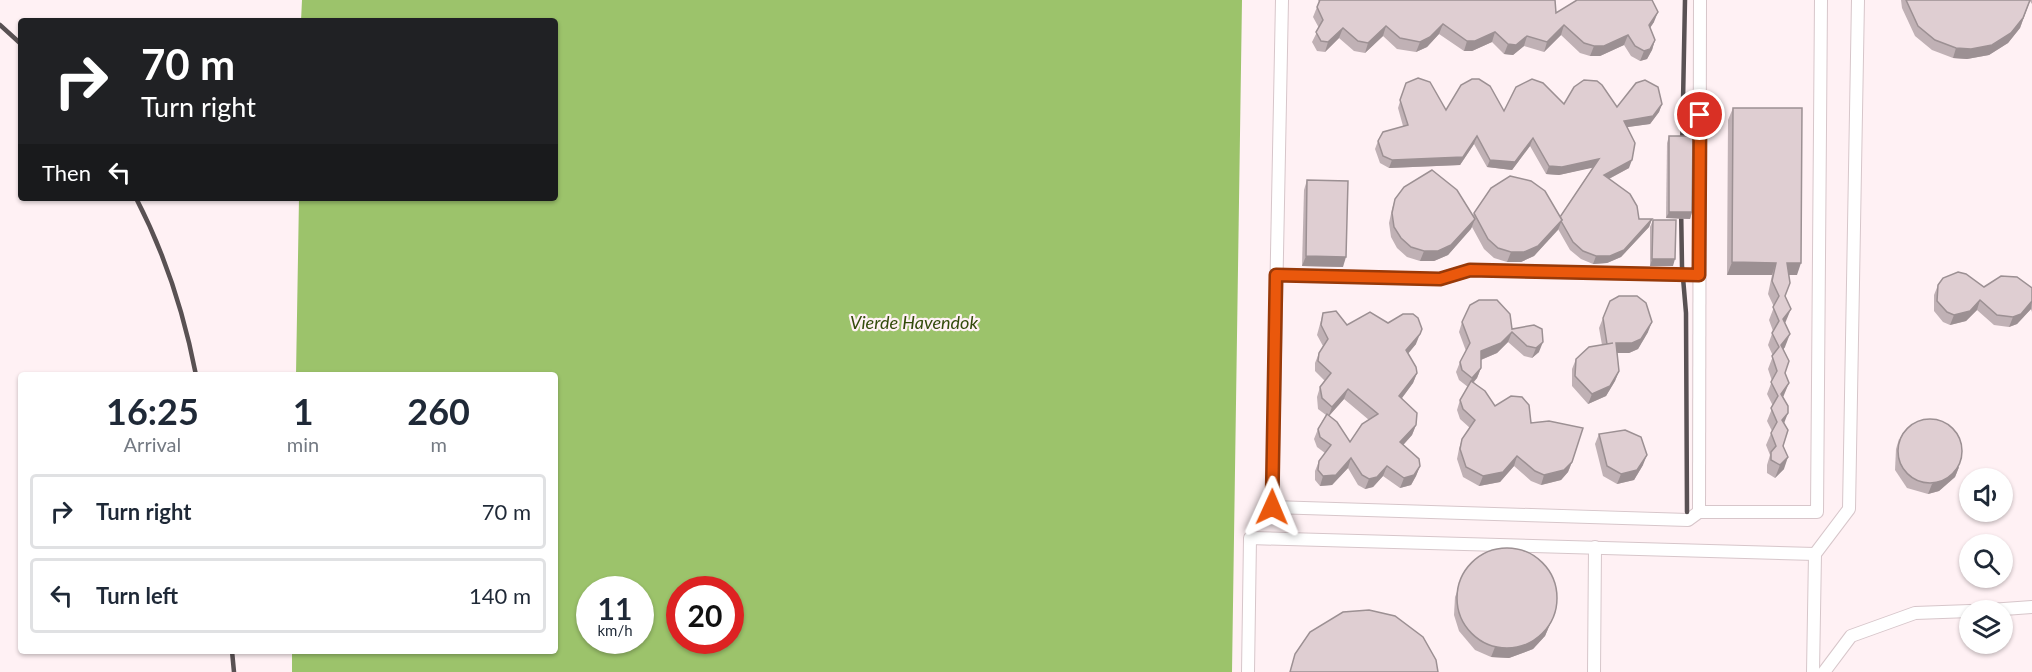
<!DOCTYPE html>
<html lang="en">
<head>
<meta charset="utf-8">
<style>
  body { margin:0; font-family:Lato,sans-serif; background:#f6f6f7; color:#1f2937; height:100vh; display:flex; flex-direction:column; font-size:22px; white-space:nowrap }
  * { box-sizing:border-box; margin:0 }
  p { font-size:20px; color:#747a83 }
  .icon { flex:none; width:33px; height:33px; fill:none; stroke:currentColor; stroke-width:2; stroke-linecap:round; stroke-linejoin:round }
  .map { position:relative; flex:1; overflow:hidden }
  .details { position:absolute; left:18px; top:372px; width:540px; height:282px; display:flex; flex-direction:column; background:#fff; border-radius:6px; box-shadow:0 2px 4px #0004 }
  .details>* { flex:none }
  .banner { position:absolute; left:18px; top:18px; width:540px; height:183px; border-radius:6px; box-shadow:0 2px 4px #0004; background:#202124; color:#fff; overflow:hidden }
  .fabs { position:absolute; left:1959px; top:468px; display:grid; gap:12px }
  .fabs a { display:grid; place-items:center; width:54px; height:54px; border-radius:50%; background:#fff; box-shadow:0 2px 4px #0004; font-size:30px }
  .speed { position:absolute; left:576px; top:576px; display:flex; gap:12px; font-size:30px; font-weight:700; text-align:center }
  .speed>* { display:grid; place-content:center; width:78px; height:78px; border-radius:50%; background:#fff; box-shadow:0 2px 4px #0004; line-height:1 }
  .speed small { font-size:15px; font-weight:400 }
  .speed .limit { border:9px solid #d22; background:#fff; color:#111 }
  .pin { position:absolute; display:grid; place-items:center; width:51px; height:51px; color:#fff; margin:-26px; border:3px solid #fff; border-radius:50%; box-shadow:0 2px 6px #0007 }
  .me { position:absolute; width:66px; margin:-33px; rotate:1deg; stroke-linejoin:round; filter:drop-shadow(0 0 4px #0008) }
  .turn { display:flex; align-items:center; gap:21px; height:126px; padding:0 24px; font-size:27px }
  .turn .icon { width:78px; height:78px; stroke-width:2.5 }
  .turn b { display:block; font-size:42px; line-height:51px }
  .then { display:flex; align-items:center; height:57px; padding:0 24px; background:#0003; gap:12px; font-size:22px }
  .eta { display:flex; justify-content:space-evenly; align-items:center; height:102px; text-align:center }
  .eta b { font-size:36px; font-weight:700; line-height:42px }
  ul { padding:0; list-style:none }
  li { display:flex; align-items:center; gap:18px; height:75px; margin:0 12px 9px; padding:0 12px; border:3px solid #e0e1e3; border-radius:6px }
  li div { flex:1 }
  li b { display:block; font-size:22px }
  li em { font-style:normal }
  .map>svg:first-child { display:block }
  .water { fill:#9cc36b; fill-rule:evenodd }
  .lines { fill:none; stroke-linecap:round; stroke-linejoin:round }
  .lane-casing { stroke:#d7c6ca; stroke-width:14 }
  .lane { stroke:#fff; stroke-width:12 }
  .rail { stroke:#595153; stroke-width:4.5 }
  .wall { fill:#c0b1b5; fill-rule:evenodd }
  .shaded-wall { fill:#9c9093 }
  .building { fill:#dfced2; stroke:#9c9093; stroke-width:1.5 }
  .route-casing { stroke:#983908; stroke-width:15 }
  .route { stroke:#ea580c; stroke-width:10 }
  .labels { text-anchor:middle; stroke-width:4.5; stroke-linejoin:round; paint-order:stroke }
  .water-label { font-size:18px; font-style:italic; fill:#334b0b; stroke:#fff1f4 }
</style>
</head>
<body>
<div class="map">
<svg width="2032" height="672" viewBox="0 0 2032 672">
  <rect width="100%" height="100%" fill="#fff1f4"/>
  <path class="water" d="M302,0H1242L1232,672H292V651H555V375H296L299,198H555V21H301ZM590,590H640V640H590ZM680,590H730V640H680Z"/>
  <g class="lines">
    <defs>
      <g id="lane">
        <path d="M1282,0L1272,507L1688,520L1699,512H1817L1821,0"/>
        <path d="M1277,275L1440,279L1470,270L1699,275"/>
        <path d="M1699,512L1700,0"/>
        <path d="M1990,610L2032,607"/>
        <path d="M1248,672L1250,538L1815,554"/>
        <path d="M1594,672L1595,547"/>
        <path d="M1813,672L1815,554L1849,509L1858,0"/>
        <path d="M1824,672L1851,636L1915,613L1970,611"/>
      </g>
    </defs>
    <use href="#lane" class="lane-casing"/>
    <use href="#lane" class="lane"/>
    <g class="rail">
      <path d="M0,25L21,44"/>
      <path d="M1682,152L1685,0"/>
      <path d="M136,198C165,254 184,313 196,375"/>
      <path d="M1681,203L1682,266L1686,313L1687,512"/>
      <path d="M232,651L234,672"/>
    </g>
  </g>
  <g class="wall">
    <path d="M1318,0H1555L1556,13L1654,22L1650,28L1655,40L1652,50L1647,59L1640,61L1631,56L1624,45L1600,56H1590L1580,53L1561,35L1544,52L1524,46L1513,55L1504,54L1492,42L1472,51H1464L1439,34L1427,47L1416,52L1397,49L1383,36L1365,53L1354,51L1339,38L1325,52L1317,51L1312,42L1319,28L1313,17L1319,2Z"/>
    <path d="M1901,0H2032V4L2030,1L2020,28L2008,43L1989,55L1967,59L1953,58L1932,50L1915,36L1902,8Z"/>
    <path d="M1406,83L1446,110L1504,111L1564,104L1617,107L1662,104L1659,112L1650,124L1627,127L1629,168L1609,179L1639,219H1652L1649,227L1621,257L1607,263L1593,264L1581,259L1570,250L1558,229L1534,256L1521,262H1507L1494,258L1484,249L1472,227L1448,255L1434,261H1420L1407,257L1397,248L1391,237L1389,223L1392,209L1395,199L1473,215L1474,213L1560,217L1593,167L1559,175L1546,174L1530,146L1512,170L1487,167L1474,144L1460,165L1389,168L1380,163L1375,149L1378,141L1403,126L1398,108Z"/>
    <path d="M1733,108L1797,275H1789L1785,296L1786,321L1785,323V347L1783,349L1785,373L1784,395L1783,397L1784,469L1775,478L1767,473V465L1770,455L1766,445L1772,431L1767,421L1773,406L1767,394L1772,381L1768,369L1773,356L1768,345L1773,331L1769,320L1774,307L1768,294L1772,275H1727L1728,120Z"/>
    <path d="M1669,136L1692,212L1690,219L1666,218L1667,143Z"/>
    <path d="M1307,180L1343,267L1302,266L1304,190Z"/>
    <path d="M1653,220L1673,266H1650V227Z"/>
    <path d="M1938,285L2032,288V312L2031,309L2017,324L2009,327L1994,325L1977,310L1966,321L1950,325L1943,322L1934,311V295Z"/>
    <path d="M1323,313L1347,325L1416,344L1408,353L1417,373L1413,383L1402,398L1416,425L1412,435L1403,445L1420,466L1416,476L1411,485L1400,488L1383,476L1373,487L1365,489L1358,485L1348,468L1332,485L1320,486L1315,480V471L1319,461L1325,453L1317,447L1314,439L1318,429L1326,415L1318,409L1317,397L1320,387L1325,381L1315,371V363L1319,353L1323,346L1317,335ZM1344,399L1369,420L1350,442L1329,416Z"/>
    <path d="M1603,318L1648,332L1638,349L1629,353H1617L1619,371L1615,381L1606,396L1588,404L1572,386V369L1576,359L1602,345L1599,328Z"/>
    <path d="M1462,322L1512,329L1534,325L1539,352L1532,358L1524,356L1508,342L1497,353L1481,360V368L1477,378L1474,382L1495,406L1531,423L1572,462L1568,472L1561,480L1541,485L1531,481L1514,466L1500,482L1479,486L1463,477L1457,459L1459,449L1462,439L1470,428L1460,419L1457,410L1460,400L1468,387L1459,380L1456,372L1460,362L1466,351L1459,332Z"/>
    <path d="M1599,434L1643,465L1634,480L1617,484L1603,476L1595,444Z"/>
    <path d="M1899,439L1959,467L1955,477L1939,491L1928,494L1907,488L1895,470L1896,449Z"/>
    <path d="M1459,587L1556,610L1545,636L1533,649L1509,658L1491,657L1475,650L1459,631L1454,615L1455,597Z"/>
  </g>
  <g class="shaded-wall">
    <path d="M2030,0L2020,28L2008,43L1989,55L1967,59L1953,58L1956,48Z"/>
    <path d="M1658,12L1654,22L1645,35L1649,25Z"/>
    <path d="M1443,24L1439,34L1427,47L1416,52L1420,42Z"/>
    <path d="M1564,25L1561,35L1544,52L1547,42Z"/>
    <path d="M1386,26L1383,36L1365,53L1368,43Z"/>
    <path d="M1343,28L1339,38L1325,52L1328,42Z"/>
    <path d="M1495,32L1492,42L1472,51H1464L1467,41Z"/>
    <path d="M1628,35L1624,45L1600,56H1590L1594,46Z"/>
    <path d="M1527,36L1524,46L1513,55L1504,54L1508,44Z"/>
    <path d="M1655,40L1652,50L1647,59L1640,61L1644,51Z"/>
    <path d="M1662,104L1659,112L1650,124L1621,128L1624,121Z"/>
    <path d="M1477,136L1474,144L1460,165L1389,168L1392,160Z"/>
    <path d="M1533,138L1530,146L1512,170L1487,167L1490,160Z"/>
    <path d="M1599,159L1596,167L1559,175L1546,174L1549,166Z"/>
    <path d="M1632,160L1629,168L1601,183L1604,175Z"/>
    <path d="M1669,212H1692L1690,219L1666,218Z"/>
    <path d="M1475,219L1471,229L1448,255L1434,261H1420L1424,251Z"/>
    <path d="M1652,219L1649,227L1621,257L1607,263L1593,264L1596,256Z"/>
    <path d="M1562,220L1558,230L1534,256L1521,262H1507L1511,252Z"/>
    <path d="M1306,256L1346,257L1343,267L1302,266Z"/>
    <path d="M1652,259H1675L1673,266H1650Z"/>
    <path d="M1732,262L1776,263L1772,275H1727Z"/>
    <path d="M1787,263H1801L1797,275H1782Z"/>
    <path d="M1980,300L1977,310L1966,321L1950,325L1954,315Z"/>
    <path d="M2032,301L2031,309L2017,324L2009,327L2013,317Z"/>
    <path d="M1791,309L1786,321L1778,332L1783,319Z"/>
    <path d="M1652,322L1648,332L1638,349L1629,353H1612L1616,343Z"/>
    <path d="M1512,332L1508,342L1497,353L1478,361L1481,351Z"/>
    <path d="M1420,334L1416,344L1403,360L1406,350Z"/>
    <path d="M1790,334L1785,347L1777,358L1781,345Z"/>
    <path d="M1543,342L1539,352L1532,358L1536,348Z"/>
    <path d="M1481,368L1477,378L1468,388L1472,378Z"/>
    <path d="M1619,371L1615,381L1606,396L1588,404L1592,394Z"/>
    <path d="M1417,373L1413,383L1396,406L1399,396Z"/>
    <path d="M1789,383L1784,395L1777,406L1781,394Z"/>
    <path d="M1348,389L1344,399L1328,417L1332,407Z"/>
    <path d="M1788,413L1783,426L1782,420Z"/>
    <path d="M1416,425L1412,435L1397,452L1400,442Z"/>
    <path d="M1647,455L1643,465L1634,480L1617,484L1621,474Z"/>
    <path d="M1517,456L1514,466L1500,482L1479,486L1483,476Z"/>
    <path d="M1788,457L1784,469L1775,478L1780,465Z"/>
    <path d="M1351,458L1348,468L1332,485L1320,486L1323,476Z"/>
    <path d="M1572,462L1568,472L1561,480L1541,485L1544,475Z"/>
    <path d="M1387,466L1383,476L1373,487L1365,489L1369,479Z"/>
    <path d="M1420,466L1416,476L1411,485L1400,488L1404,478Z"/>
    <path d="M1959,467L1955,477L1939,491L1928,494L1932,484Z"/>
    <path d="M1556,610L1545,636L1533,649L1509,658L1491,657L1495,647Z"/>
  </g>
  <g class="building">
    <path d="M1320,0H1555L1556,13L1577,0H1652L1658,12L1649,25L1655,40L1650,49L1644,51L1635,46L1628,35L1604,46H1594L1584,43L1564,25L1547,42L1527,36L1516,45L1508,44L1495,32L1475,41H1467L1443,24L1430,37L1420,42L1400,38L1386,26L1368,43L1358,41L1343,28L1328,42L1321,41L1316,32L1323,20L1317,7Z"/>
    <path d="M1906,0H2030L2023,18L2011,33L1992,45L1971,49L1956,48L1935,40L1918,26Z"/>
    <path d="M1418,78L1430,82L1446,110L1461,85L1472,79H1479L1490,86L1504,111L1516,87L1532,79L1543,83L1564,104L1574,87L1584,80L1597,81L1602,85L1617,107L1636,83L1645,80L1658,87L1662,104L1653,116L1624,121L1635,143L1632,160L1604,175L1630,194L1637,206L1639,219H1652L1624,250L1610,256H1596L1583,251L1573,242L1561,221L1562,220L1560,217L1599,159L1562,167L1549,166L1533,138L1515,162L1490,160L1477,136L1463,157L1392,160L1383,156L1378,141L1383,132L1408,125L1400,100L1406,83Z"/>
    <path d="M1733,108H1802L1801,263H1787L1790,283L1785,296L1791,309L1783,319L1790,334L1781,345L1789,361L1785,373L1789,383L1781,394L1788,406V413L1782,420L1788,430L1783,446L1788,457L1780,465L1771,460V452L1776,446L1771,433L1777,422L1771,408L1778,396L1771,382L1777,371L1772,356L1779,347L1772,333L1779,321L1773,307L1779,296L1772,281L1776,263L1732,262Z"/>
    <path d="M1669,136H1693L1692,212H1669Z"/>
    <path d="M1432,170L1457,190L1475,219L1451,245L1438,251H1424L1411,247L1401,238L1394,227L1392,213L1395,199L1404,187Z"/>
    <path d="M1510,176L1531,181L1545,191L1562,220L1538,246L1524,252H1511L1498,248L1488,239L1474,213L1491,188Z"/>
    <path d="M1307,180L1348,181L1346,257L1306,256Z"/>
    <path d="M1653,220H1676L1675,259H1652Z"/>
    <path d="M1958,272L1966,274L1984,287L2001,276L2017,277L2032,288V301L2021,314L2013,317L1997,315L1980,300L1970,311L1954,315L1947,312L1937,301L1938,285L1943,278Z"/>
    <path d="M1619,296H1637L1646,303L1652,322L1641,339L1632,343H1616L1619,371L1610,386L1592,394L1575,376L1576,359L1589,347L1613,343L1607,344L1603,318L1610,301Z"/>
    <path d="M1479,300H1497L1510,314L1512,329L1534,325L1542,329L1543,342L1536,348L1527,346L1512,332L1501,343L1481,351V368L1472,378L1462,370L1460,362L1470,343L1462,322L1470,305Z"/>
    <path d="M1336,311L1347,325L1370,312L1388,323L1403,314H1413L1418,318L1422,329L1420,334L1406,350L1416,367L1417,373L1399,396L1417,413L1416,425L1400,442L1419,459L1420,466L1414,475L1404,478L1387,466L1377,477L1369,479L1362,475L1351,458L1336,475L1323,476L1318,470L1319,461L1331,445L1320,437L1318,429L1327,414L1337,422L1350,442L1362,424L1378,414L1348,389L1332,407L1322,398L1320,387L1331,373L1318,361L1319,353L1328,339L1321,325L1323,313Z"/>
    <path d="M1471,381L1485,391L1495,406L1511,396L1522,397L1529,405L1531,423L1549,421L1583,428L1572,462L1564,470L1544,475L1535,471L1517,456L1503,472L1483,476L1466,467L1460,449L1462,439L1475,420L1463,409L1460,400Z"/>
    <circle cx="1930" cy="451" r="32"/>
    <path d="M1625,430L1641,437L1647,455L1637,470L1621,474L1607,466L1599,434Z"/>
    <circle cx="1507" cy="598" r="50"/>
    <path d="M1369,610L1395,616L1423,637L1436,660L1438,672H1290L1295,654L1310,632L1343,612Z"/>
  </g>
  <g class="lines">
    <defs>
      <path id="route" d="M1272,507L1276,275L1440,279L1470,270L1699,275L1700,115"/>
    </defs>
    <use href="#route" class="route-casing"/>
    <use href="#route" class="route"/>
  </g>
  <g class="labels">
    <g class="water-label">
      <text x="914" y="329">Vierde Havendok</text>
    </g>
  </g>
</svg>
<div class="fabs">
<a><svg class="icon" aria-label="sound" viewBox="0 0 24 24"><path d="M4 9h4l5-4v14l-5-4H4zM17 9q2 3 0 6"/></svg></a>
<a><svg class="icon" aria-label="search" viewBox="0 0 24 24"><circle cx="10" cy="10" r="6"/><path d="M15 15l6 6"/></svg></a>
<a><svg class="icon" aria-label="layers" viewBox="0 0 24 24"><path d="M12 4l9 5-9 5-9-5zM3 14l9 5 9-5"/></svg></a>
</div>
<div class="speed"><div>11<small>km/h</small></div><div class="limit">20</div></div>
<div class="pin" style="left:1700px;top:115px;background:#d93025"><svg class="icon" aria-label="arrive" viewBox="0 0 24 24"><path d="M6 21V4h12l-3 4 3 4H6"/></svg></div>
<svg class="me" style="left:1272px;top:507px" viewBox="-20 -20 40 40"><path d="M0-17L14 15 0 8-14 15z" fill="#ea580c" stroke="#fff" stroke-width="4"/></svg>
<div class="banner">
<div class="turn"><svg class="icon" aria-label="right" viewBox="0 0 24 24"><path d="M7 20v-9h11M14 6l5 5-5 5"/></svg><div><b>70 m</b>Turn right</div></div>
<div class="then">Then<svg class="icon" aria-label="left" viewBox="0 0 24 24"><path d="M17 20v-9H6M10 6l-5 5 5 5"/></svg></div>
</div>
<section class="details">
<div class="eta">
<div><b>16:25</b><p>Arrival</p></div>
<div><b>1</b><p>min</p></div>
<div><b>260</b><p>m</p></div>
</div>
<ul>
<li><svg class="icon" aria-label="right" viewBox="0 0 24 24"><path d="M7 20v-9h11M14 6l5 5-5 5"/></svg><div><b>Turn right</b></div><em>70 m</em></li>
<li><svg class="icon" aria-label="left" viewBox="0 0 24 24"><path d="M17 20v-9H6M10 6l-5 5 5 5"/></svg><div><b>Turn left</b></div><em>140 m</em></li>
</ul>
</section>
</div>
</body>
</html>
